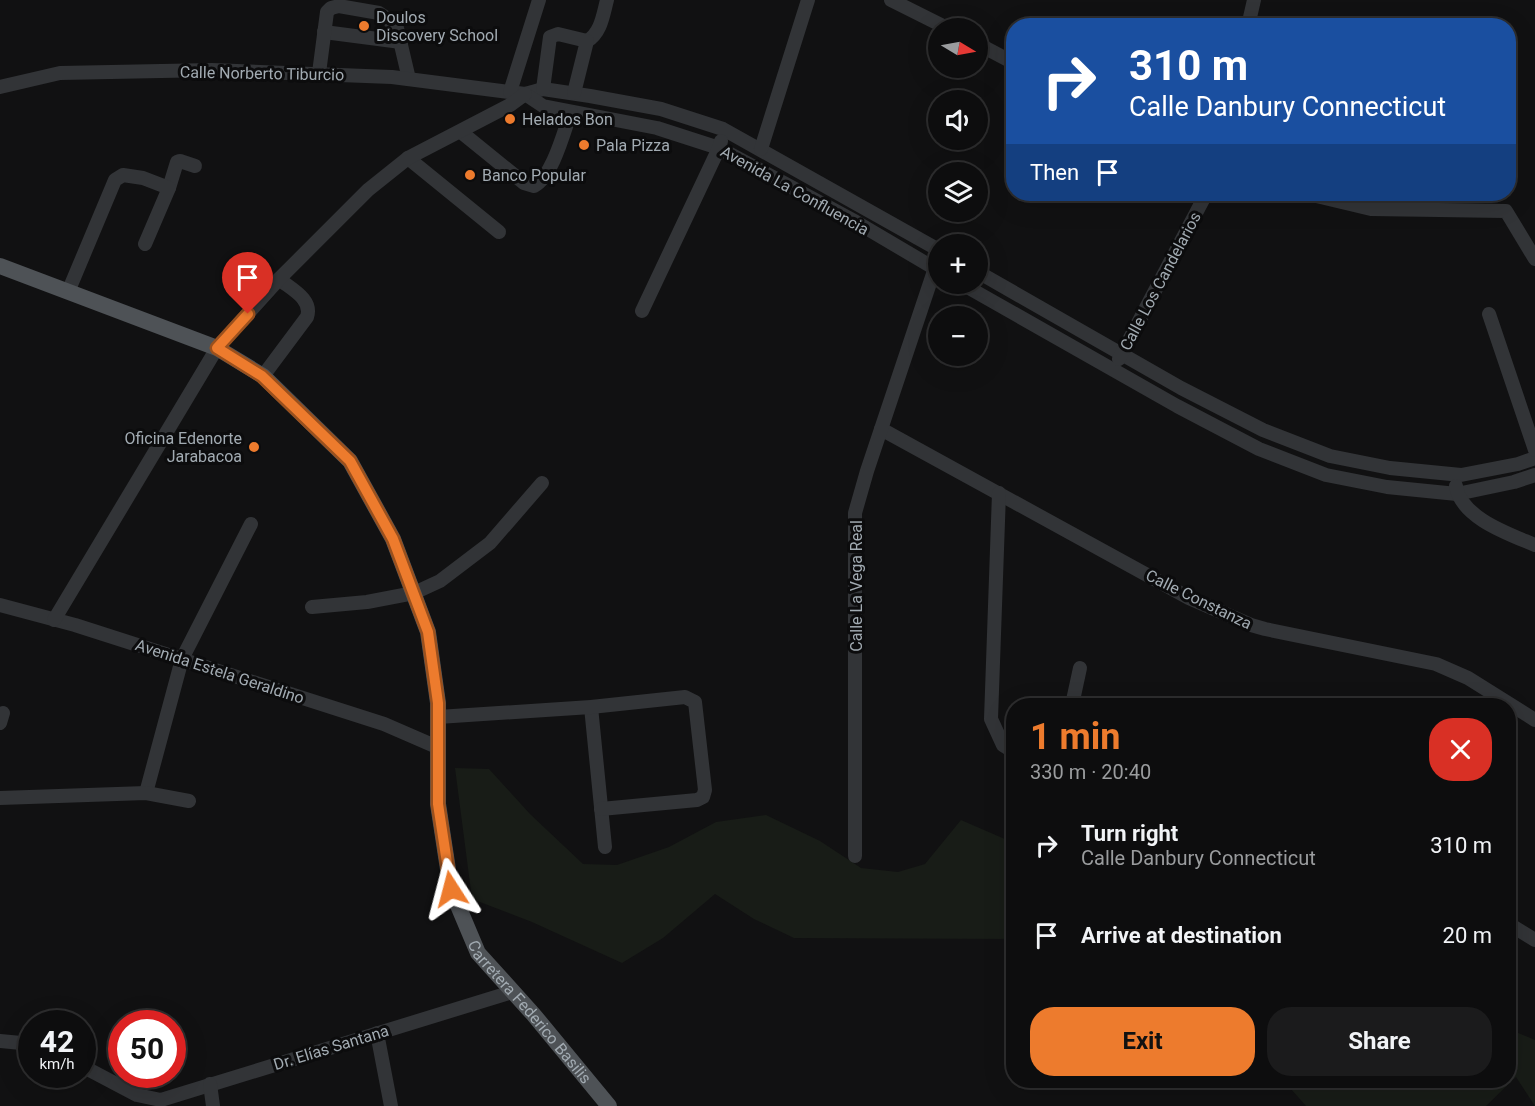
<!DOCTYPE html>
<html lang="en">
<head>
<meta charset="utf-8">
<style>
  body { margin:0; font-family:Roboto,sans-serif; background:#1b1b1c; color:#f1f3f6; height:100vh; display:flex; flex-direction:column; font-size:22px; white-space:nowrap }
  * { box-sizing:border-box; margin:0 }
  p { font-size:20px; color:#9a9c9e }
  .icon { flex:none; width:33px; height:33px; fill:none; stroke:currentColor; stroke-width:2; stroke-linecap:round; stroke-linejoin:round }
  .map { position:relative; flex:1; overflow:hidden }
  .sheet { position:absolute; left:1006px; top:698px; width:510px; height:390px; display:flex; flex-direction:column; background:#0d0d0e; border-radius:24px; box-shadow:0 6px 24px #0002,0 0 0 2px #2d2d2e }
  .sheet>* { flex:none }
  .banner { position:absolute; left:1006px; top:18px; width:510px; height:183px; border-radius:24px; box-shadow:0 6px 24px #0002,0 0 0 2px #2d2d2e; background:#1a4fa0; color:#fff; overflow:hidden }
  .needle { width:39px; rotate:100deg }
  .tools { position:absolute; left:928px; top:18px; display:grid; gap:12px }
  .tools a { display:grid; place-items:center; width:60px; height:60px; border-radius:50%; background:#0d0d0e; box-shadow:0 6px 24px #0002,0 0 0 2px #2d2d2e; font-size:30px }
  .speed { position:absolute; left:18px; top:1010px; display:flex; gap:12px; font-size:30px; font-weight:700; text-align:center }
  .speed>* { display:grid; place-content:center; width:78px; height:78px; border-radius:50%; background:#0d0d0e; box-shadow:0 6px 24px #0002,0 0 0 2px #2d2d2e; line-height:1 }
  .speed small { font-size:15px; font-weight:400 }
  .speed .limit { border:9px solid #d22; background:#fff; color:#111 }
  .pin { position:absolute; display:grid; place-items:center; width:51px; height:51px; color:#fff; margin:-62px -26px; border-radius:50% 50% 50% 0; rotate:-45deg; box-shadow:0 0 6px #0007 }
  .pin .icon { rotate:45deg }
  .me { position:absolute; width:66px; margin:-33px; rotate:351deg; stroke-linejoin:round; filter:drop-shadow(0 0 4px #0008) }
  .turn { display:flex; align-items:center; gap:21px; height:126px; padding:0 24px; font-size:27px }
  .turn .icon { width:78px; height:78px; stroke-width:2.5 }
  .turn b { display:block; font-size:42px; line-height:51px }
  .then { display:flex; align-items:center; height:57px; padding:0 24px; background:#0003; gap:12px; font-size:22px }
  .round { display:grid; place-items:center; flex:none; width:63px; height:63px; border-radius:24px; background:#1b1b1c }
  .overview { display:flex; align-items:center; justify-content:space-between; height:102px; padding:0 24px }
  h1 { font-size:36px; font-weight:700; line-height:45px; color:#ed7b2d }
  .primary-button { display:flex; gap:12px; margin-top:auto; padding:12px 24px }
  .primary-button a { flex:1; height:69px; border-radius:24px; background:#ed7b2d; color:#111; font-size:24px; font-weight:700; line-height:69px; text-align:center }
  .primary-button a+a { background:#1b1b1c; color:#f1f3f6 }
  ul { padding:0; list-style:none }
  li { display:flex; align-items:center; gap:18px; height:90px; padding:0 24px }
  li div { flex:1 }
  li b { display:block; font-size:22px }
  li em { font-style:normal }
  .map>svg:first-child { display:block }
  .green { fill:#181c17 }
  .lines { fill:none; stroke-linecap:round; stroke-linejoin:round }
  .minor { stroke:#323437; stroke-width:14 }
  .major { stroke:#4e5256; stroke-width:16 }
  .route-casing { stroke:#9a501d; stroke-width:15 }
  .route { stroke:#ed7b2d; stroke-width:10 }
  .poi-dot { fill:#ed7b2d; stroke:#0c0c0d; stroke-width:2 }
  .labels { text-anchor:middle; stroke-width:6; stroke-linejoin:round; paint-order:stroke }
  .poi-label { font-size:16px; fill:#a2abb2; stroke:#0c0c0d; text-anchor:start }
  .street-label { font-size:16px; fill:#a2abb2; stroke:#0c0c0d }
</style>
</head>
<body>
<div class="map">
<svg width="1535" height="1106" viewBox="0 0 1535 1106">
  <rect width="100%" height="100%" fill="#111112"/>
  <g class="green">
    <path d="M455,768L489,769L530,814L583,864L617,865L669,847L716,822L766,815L820,841L861,868L898,872L925,864L961,820L1014,843V939L794,938L754,919L715,894L663,938L622,963L532,922L472,899Z"/>
    <path d="M1509,1029L1535,1040V1106L1516,1077L1486,1106H1306L1283,1080H1509Z"/>
  </g>
  <g class="lines">
    <g class="minor">
      <path d="M891,0L947,28"/>
      <path d="M1248,26L1254,0"/>
      <path d="M324,32L401,42"/>
      <path d="M587,41C601,33 603,15 607,0"/>
      <path d="M978,44L1014,63"/>
      <path d="M319,73L327,12L331,8L339,6L379,13L388,19L397,28L409,79"/>
      <path d="M0,87L60,73L212,70L392,77L525,94L543,89L590,96L661,109L723,129L939,250"/>
      <path d="M543,89L550,37L558,34L587,41L574,93"/>
      <path d="M510,92L539,0"/>
      <path d="M525,94L543,106L657,128L719,148L856,222L939,271"/>
      <path d="M461,132L524,183L534,186C553,176 564,131 571,112"/>
      <path d="M761,149L808,0"/>
      <path d="M408,158L499,232"/>
      <path d="M169,188L177,162L180,161L195,166"/>
      <path d="M1308,194L1371,209L1506,211L1535,259"/>
      <path d="M978,272L1181,388L1263,430L1330,456L1390,468L1461,475L1518,464L1535,458"/>
      <path d="M962,284L1177,406L1259,449L1326,475L1387,487L1457,494L1514,482L1535,475"/>
      <path d="M68,292L115,180L123,175L143,178L169,188L145,244"/>
      <path d="M642,311L719,148L721,141"/>
      <path d="M1489,314L1535,450"/>
      <path d="M1119,359L1206,194"/>
      <path d="M263,376L307,317C313,299 291,289 279,279"/>
      <path d="M881,429L1189,598L1251,625L1265,629L1436,664L1468,678L1535,720"/>
      <path d="M1456,486C1461,518 1509,534 1535,545"/>
      <path d="M999,493L991,719L1003,745L1014,752"/>
      <path d="M0,605L75,625L384,724L437,747"/>
      <path d="M312,607L367,602L414,593L440,581L490,543L542,483"/>
      <path d="M54,620L217,348L279,279L368,190L408,158L510,105L525,94"/>
      <path d="M1072,705L1080,668"/>
      <path d="M591,707L605,847"/>
      <path d="M438,717L591,707L685,697L695,702L705,790L703,797L697,800L601,809"/>
      <path d="M0,723L3,713"/>
      <path d="M146,793L182,659L251,524"/>
      <path d="M0,798L146,793L189,801"/>
      <path d="M855,856V513L867,471L939,256"/>
      <path d="M1509,924L1535,940"/>
      <path d="M377,1033L391,1106"/>
      <path d="M0,1041L32,1044"/>
      <path d="M82,1066L137,1095L161,1100L512,992"/>
      <path d="M210,1084L213,1106"/>
    </g>
    <path class="major" id="s1" d="M0,266L217,348L263,376L350,461L393,539L428,632L438,703V804L451,889L478,953L533,1014L609,1106"/>
  </g>
  <g class="lines">
    <defs>
      <path id="route" d="M248,314L217,348L262,376L350,461L393,539L428,632L438,703V804L451,889"/>
    </defs>
    <use href="#route" class="route-casing"/>
    <use href="#route" class="route"/>
  </g>
  <g class="poi-dot">
    <circle cx="364" cy="26" r="6"/>
    <circle cx="510" cy="119" r="6"/>
    <circle cx="584" cy="145" r="6"/>
    <circle cx="470" cy="175" r="6"/>
    <circle cx="254" cy="447" r="6"/>
  </g>
  <g class="labels">
    <g class="poi-label">
      <text x="376" y="23">Doulos<tspan x="376" dy="18">Discovery School</tspan></text>
      <text x="522" y="125">Helados Bon</text>
      <text x="596" y="151">Pala Pizza</text>
      <text x="482" y="181">Banco Popular</text>
      <text x="242" y="444" text-anchor="end">Oficina Edenorte<tspan x="242" dy="18">Jarabacoa</tspan></text>
    </g>
    <g class="street-label">
      <text transform="translate(262 73) rotate(1)" y="6">Calle Norberto Tiburcio</text>
      <text transform="translate(795 190) rotate(29)" y="6">Avenida La Confluencia</text>
      <text transform="translate(1160 281) rotate(-62)" y="6">Calle Los Candelarios</text>
      <text transform="translate(856 586) rotate(-90)" y="6">Calle La Vega Real</text>
      <text transform="translate(1199 599) rotate(26)" y="6">Calle Constanza</text>
      <text transform="translate(220 671) rotate(18)" y="6">Avenida Estela Geraldino</text>
      <text dy="6" stroke="none"><textPath href="#s1" startOffset="1002">Carretera Federico Basilis</textPath></text>
      <text transform="translate(331 1047) rotate(-17)" y="6">Dr. Elías Santana</text>
    </g>
  </g>
</svg>
<div class="tools">
<a><svg class="needle" viewBox="-14 -14 28 28"><path d="M0-13l5 13h-10z" fill="#e53935"/><path d="M0 13l5-13h-10z" fill="#9a9c9e"/></svg></a>
<a><svg class="icon" aria-label="sound" viewBox="0 0 24 24"><path d="M4 9h4l5-4v14l-5-4H4zM17 9q2 3 0 6"/></svg></a>
<a><svg class="icon" aria-label="layers" viewBox="0 0 24 24"><path d="M12 4l9 5-9 5-9-5zM3 14l9 5 9-5"/></svg></a>
<a>+</a>
<a>−</a>
</div>
<div class="speed"><div>42<small>km/h</small></div><div class="limit">50</div></div>
<div class="pin" style="left:248px;top:314px;background:#d93025"><svg class="icon" aria-label="arrive" viewBox="0 0 24 24"><path d="M6 21V4h12l-3 4 3 4H6"/></svg></div>
<svg class="me" style="left:451px;top:889px" viewBox="-20 -20 40 40"><path d="M0-17L14 15 0 8-14 15z" fill="#ed7b2d" stroke="#fff" stroke-width="4"/></svg>
<div class="banner">
<div class="turn"><svg class="icon" aria-label="right" viewBox="0 0 24 24"><path d="M7 20v-9h11M14 6l5 5-5 5"/></svg><div><b>310 m</b>Calle Danbury Connecticut</div></div>
<div class="then">Then<svg class="icon" aria-label="arrive" viewBox="0 0 24 24"><path d="M6 21V4h12l-3 4 3 4H6"/></svg></div>
</div>
<section class="sheet">
<div class="overview"><div><h1>1 min</h1><p>330 m · 20:40</p></div><a class="round" style="background:#d93025;color:#fff"><svg class="icon" aria-label="close" viewBox="0 0 24 24"><path d="M6 6l12 12M18 6L6 18"/></svg></a></div>
<ul>
<li><svg class="icon" aria-label="right" viewBox="0 0 24 24"><path d="M7 20v-9h11M14 6l5 5-5 5"/></svg><div><b>Turn right</b><p>Calle Danbury Connecticut</p></div><em>310 m</em></li>
<li><svg class="icon" aria-label="arrive" viewBox="0 0 24 24"><path d="M6 21V4h12l-3 4 3 4H6"/></svg><div><b>Arrive at destination</b></div><em>20 m</em></li>
</ul>
<div class="primary-button"><a>Exit</a><a>Share</a></div>
</section>
</div>
</body>
</html>
